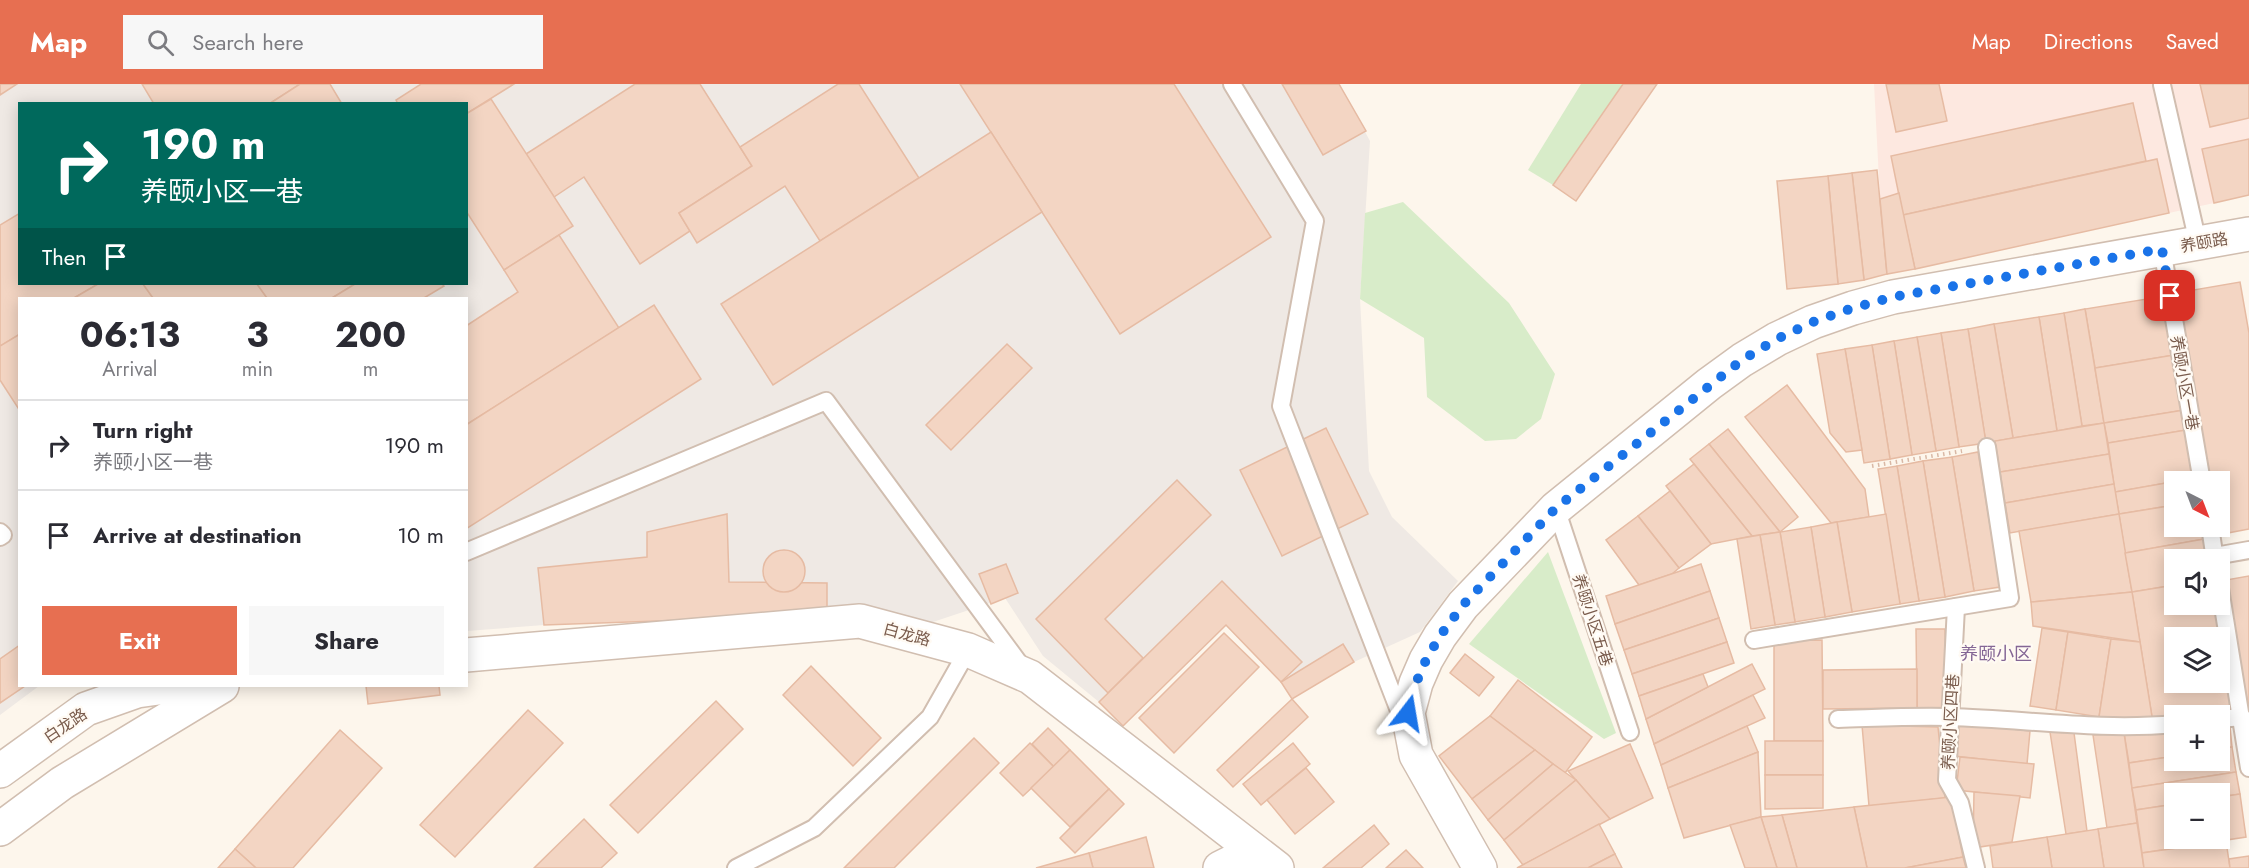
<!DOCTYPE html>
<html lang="en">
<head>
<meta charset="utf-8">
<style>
  body { margin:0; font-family:Jost,"Noto Sans SC",sans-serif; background:#f7f7f7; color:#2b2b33; height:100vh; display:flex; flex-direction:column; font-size:22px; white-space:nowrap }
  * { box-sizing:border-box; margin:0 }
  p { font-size:20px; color:#7c7c81 }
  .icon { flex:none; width:33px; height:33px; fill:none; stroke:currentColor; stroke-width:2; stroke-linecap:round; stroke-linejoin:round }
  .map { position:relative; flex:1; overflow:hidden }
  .details { position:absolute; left:18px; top:213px; width:450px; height:390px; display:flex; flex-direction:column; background:#fff; border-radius:0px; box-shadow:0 3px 15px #0003 }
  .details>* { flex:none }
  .banner { position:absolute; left:18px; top:18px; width:450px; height:183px; border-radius:0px; box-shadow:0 3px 15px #0003; background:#00695c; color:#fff; overflow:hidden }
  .needle { width:39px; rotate:138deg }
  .fabs { position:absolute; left:2164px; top:387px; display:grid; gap:12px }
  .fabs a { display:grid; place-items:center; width:66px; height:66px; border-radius:0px; background:#fff; box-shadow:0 3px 15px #0003; font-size:30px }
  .pin { position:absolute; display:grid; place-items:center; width:51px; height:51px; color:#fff; margin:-26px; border-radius:12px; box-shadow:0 3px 9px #0006 }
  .me { position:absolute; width:66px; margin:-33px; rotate:14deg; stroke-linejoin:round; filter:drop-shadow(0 0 4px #0008) }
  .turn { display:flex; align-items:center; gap:21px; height:126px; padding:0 24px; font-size:27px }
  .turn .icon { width:78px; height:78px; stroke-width:2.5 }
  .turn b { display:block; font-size:42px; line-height:51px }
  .then { display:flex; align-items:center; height:57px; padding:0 24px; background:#0003; gap:12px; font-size:22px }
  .eta { display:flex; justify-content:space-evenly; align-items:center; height:102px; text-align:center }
  .eta b { font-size:36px; font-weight:700; line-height:42px }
  .primary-button { display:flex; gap:12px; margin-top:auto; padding:12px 24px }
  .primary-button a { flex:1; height:69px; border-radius:0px; background:#e76f51; color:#fff; font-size:24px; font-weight:700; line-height:69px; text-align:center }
  .primary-button a+a { background:#f7f7f7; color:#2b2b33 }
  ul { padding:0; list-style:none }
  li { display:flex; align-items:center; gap:18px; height:90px; padding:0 24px; border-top:2px solid #e1e1e2 }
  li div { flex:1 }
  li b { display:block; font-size:22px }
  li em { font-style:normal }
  header { display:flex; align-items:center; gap:36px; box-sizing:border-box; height:84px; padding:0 30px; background:#e76f51; color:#fff }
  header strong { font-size:28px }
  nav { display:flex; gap:33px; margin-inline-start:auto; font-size:21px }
  .search { width:420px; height:54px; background:#f7f7f7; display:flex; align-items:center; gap:15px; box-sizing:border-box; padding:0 21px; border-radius:0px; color:#7c7c81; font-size:22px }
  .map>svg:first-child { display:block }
  .commercial { fill:#fde8e0 }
  .industrial { fill:#efe9e4; fill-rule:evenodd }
  .green { fill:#d8ecc9 }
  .building { fill:#f3d5c3; stroke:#e6bba3; stroke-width:1.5; fill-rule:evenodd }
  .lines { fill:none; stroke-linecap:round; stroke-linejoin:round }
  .service-casing { stroke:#d1beb0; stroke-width:20 }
  .minor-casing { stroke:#d1beb0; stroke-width:36 }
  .tertiary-casing { stroke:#d1beb0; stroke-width:36 }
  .path { stroke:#d9b8a5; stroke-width:4; stroke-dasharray:1.5 4.5; stroke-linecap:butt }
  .service { stroke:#fff; stroke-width:16 }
  .minor { stroke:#fff; stroke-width:33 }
  .tertiary { stroke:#fff; stroke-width:33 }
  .route { stroke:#1a73e8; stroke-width:10; stroke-dasharray:0 18 }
  .labels { text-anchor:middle; stroke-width:4.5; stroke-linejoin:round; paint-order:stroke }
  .street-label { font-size:16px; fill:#7a5c4d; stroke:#fffaf3 }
  .neighbourhood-label { font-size:18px; fill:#846695; stroke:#fffaf3 }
</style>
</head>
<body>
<header>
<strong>Map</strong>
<div class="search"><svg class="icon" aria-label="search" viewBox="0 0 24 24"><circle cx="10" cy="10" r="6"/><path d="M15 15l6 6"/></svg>Search here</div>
<nav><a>Map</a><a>Directions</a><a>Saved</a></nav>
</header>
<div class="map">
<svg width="2249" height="784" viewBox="0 0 2249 784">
  <rect width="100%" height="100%" fill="#fdf6ec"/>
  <path class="commercial" d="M1874,0H2249V55L2202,65L2214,119L2169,129L2157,75L1903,131L1899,109L1880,115Z"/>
  <path class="industrial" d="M0,0H1339L1370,57L1360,215L1369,387L1392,433L1458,497L1420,548L1354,578L1292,615L1281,598L1226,542L1123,642L1099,618L1043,572L1005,514L921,542L827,531L544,541L467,547L466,214H20V602H39L0,631ZM20,20H466V200H20Z"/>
  <g class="green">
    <path d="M1581,0H1623L1553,101L1528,86Z"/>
    <path d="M1403,118L1509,219L1555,290L1541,335L1516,355L1485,357L1427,313L1424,254L1360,215L1365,129Z"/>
    <path d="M1548,468L1616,649L1604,655L1469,560Z"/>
  </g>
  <g class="building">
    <path d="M0,0H17L0,11Z"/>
    <path d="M142,0H300L269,20H154Z"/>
    <path d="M300,0H330L342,20H269Z"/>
    <path d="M421,0H514L466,30V20H398L396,16Z"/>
    <path d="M635,0H700L752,82L679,129L690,147L640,180L584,93L554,113L526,70Z"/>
    <path d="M838,0H859L919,94L820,157L785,102L697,159L679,129L752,82L740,63Z"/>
    <path d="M960,0H1174L1271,153L1120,250Z"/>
    <path d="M1282,0H1339L1366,47L1323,71Z"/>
    <path d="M1623,0H1657L1576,117L1553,101Z"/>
    <path d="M1886,0H1939L1947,37L1896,48Z"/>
    <path d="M2200,0H2249V34L2210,43Z"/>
    <path d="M491,15L573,142L504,186L466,127V30Z"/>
    <path d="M2133,19L2146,77L1903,131L1891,72Z"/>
    <path d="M991,48L1042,128L773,301L721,220Z"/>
    <path d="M2249,55V111L2214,119L2202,65Z"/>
    <path d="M2157,75L2169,129L1915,185L1903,131Z"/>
    <path d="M1877,86L1887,190L1864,196L1852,89Z"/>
    <path d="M1852,89L1864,196L1838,200L1828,92Z"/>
    <path d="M1828,92L1838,200L1787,205L1777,97Z"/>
    <path d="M1899,109L1915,185L1887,190L1880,115Z"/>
    <path d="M20,129V200H98L74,214H20V250L0,262V141Z"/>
    <path d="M559,151L619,244L466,341V242L518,208L504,186Z"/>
    <path d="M2240,198L2249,249V445L2217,451L2216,442H2220V398H2208L2176,209Z"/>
    <path d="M98,200H143L153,214H74Z"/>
    <path d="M143,200H257L267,214H153Z"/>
    <path d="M257,200H355L332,214H267Z"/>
    <path d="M355,200H442L444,202L424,214H332Z"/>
    <path d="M2165,212L2174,271L2095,284L2085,225Z"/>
    <path d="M654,221L701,295L466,445V341Z"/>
    <path d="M2085,225L2104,339L2082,342L2064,229Z"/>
    <path d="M2064,229L2082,342L2057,347L2039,233Z"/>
    <path d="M2039,233L2057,347L2013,354L1994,240Z"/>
    <path d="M1994,240L2013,354L1986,359L1968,245Z"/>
    <path d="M1968,245L1986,359L1959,363L1941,249Z"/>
    <path d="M1941,249L1959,363L1936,367L1917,253Z"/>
    <path d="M20,250V327L0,296V262Z"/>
    <path d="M1917,253L1936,367L1912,371L1894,257Z"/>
    <path d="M1894,257L1912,371L1890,375L1872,261Z"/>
    <path d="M1007,260L1032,284L951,366L926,341Z"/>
    <path d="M1872,261L1890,375L1864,379L1845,265Z"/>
    <path d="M1845,265L1862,366L1846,368L1830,349L1817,270Z"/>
    <path d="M2174,271L2184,326L2104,339L2095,284Z"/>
    <path d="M1787,301L1865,405L1869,433L1831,439L1745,333Z"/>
    <path d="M2184,326L2186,346L2108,359L2104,339Z"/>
    <path d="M2104,339L2109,370L2000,388L1995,357Z"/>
    <path d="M1326,344L1368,430L1282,472L1240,386Z"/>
    <path d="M1728,345L1798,433L1780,448L1709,360Z"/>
    <path d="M2186,346L2194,394L2115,408L2108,359Z"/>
    <path d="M1709,360L1780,448L1752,452L1690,375Z"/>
    <path d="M1978,368L2000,503L1974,507L1952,373Z"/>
    <path d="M2109,370L2114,400L2005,419L2000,388Z"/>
    <path d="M1952,373L1974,507L1945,513L1923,377Z"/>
    <path d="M1923,377L1945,513L1919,517L1897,382Z"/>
    <path d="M1694,380L1752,452L1711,460L1666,402Z"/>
    <path d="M1897,382L1919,517L1900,520L1878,385Z"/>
    <path d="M2194,394L2195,398H2175V421L2119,430L2115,408Z"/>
    <path d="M1177,396L1211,431L1105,535L1143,574L1108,609L1036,535Z"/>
    <path d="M2114,400L2119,430L2010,449L2005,419Z"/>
    <path d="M1670,407L1711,460L1679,484L1638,432Z"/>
    <path d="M2175,421V442H2202L2204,455L2125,469L2119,430Z"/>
    <path d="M727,430L729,498L827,499V531L544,541L538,484L647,473V448Z"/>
    <path d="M1886,430L1900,520L1852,528L1837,438Z"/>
    <path d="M2119,430L2132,508L2031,518L2019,447Z"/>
    <path d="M1638,432L1679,484L1672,490L1639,501L1606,456Z"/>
    <path d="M1837,438L1852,528L1825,533L1811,443Z"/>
    <path d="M1811,443L1825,533L1795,538L1780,448Z"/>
    <path d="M1780,448L1795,538L1775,541L1760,451Z"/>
    <path d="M1760,451L1775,541L1751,545L1737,455Z"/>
    <path d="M2204,455L2207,476H2175V501L2132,508L2125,469Z"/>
    <circle cx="784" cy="487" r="21"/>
    <path d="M1006,480L1018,509L991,520L979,490Z"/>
    <path d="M1701,480L1710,507L1615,540L1606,512Z"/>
    <path d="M2249,492V627L2226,496Z"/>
    <path d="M1222,497L1302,578L1281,598L1226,541L1123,642L1099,618Z"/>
    <path d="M2175,501V520H2215L2232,625L2195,632H2175V635L2153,639L2132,508ZM2175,554H2220V598H2175Z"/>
    <path d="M1710,507L1719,534L1624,566L1615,540Z"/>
    <path d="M2132,508L2140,558L2033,542L2031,518Z"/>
    <path d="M1719,534L1727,558L1632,590L1624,566Z"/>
    <path d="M2042,544L2068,548L2056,626L2030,622Z"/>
    <path d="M1916,545H1945L1946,624H1917Z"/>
    <path d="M2068,548L2111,555L2099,633L2056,626Z"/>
    <path d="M1224,549L1259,583L1174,669L1139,634Z"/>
    <path d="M2111,555L2140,558L2153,639L2099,633Z"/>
    <path d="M1822,556L1823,657H1774V557Z"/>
    <path d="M1727,558L1734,579L1639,612L1632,590Z"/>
    <path d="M1343,560L1354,578L1292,615L1281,598Z"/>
    <path d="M20,561V602H25L0,619V575Z"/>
    <path d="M1465,570L1494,593L1479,612L1450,589Z"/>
    <path d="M1752,580L1765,605L1654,660L1646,635Z"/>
    <path d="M811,582L881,654L853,682L783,611Z"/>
    <path d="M1917,585V624L1823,625V586Z"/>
    <path d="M1703,590L1708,603L1646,635L1639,612Z"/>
    <path d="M1518,596L1592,653L1565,689L1490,632Z"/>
    <path d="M366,602H439L440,611L368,620Z"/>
    <path d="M1753,611L1765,634L1661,681L1654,660Z"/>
    <path d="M1292,615L1308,633L1233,703L1217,686Z"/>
    <path d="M716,617L743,645L638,749L610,721Z"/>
    <path d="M528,626L563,659L455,773L420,741Z"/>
    <path d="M1490,632L1535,666L1472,715L1439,672Z"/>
    <path d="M1958,639L2030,647L2027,680L1954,672Z"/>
    <path d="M1862,641L1938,643L1945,714L1869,722Z"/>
    <path d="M1747,642L1758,668L1668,704L1661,681Z"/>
    <path d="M2230,643L2232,663L2220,665V644Z"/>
    <path d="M1048,644L1070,666L1054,683L1032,660Z"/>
    <path d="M340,646L382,684L293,784H256L235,765Z"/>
    <path d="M2175,646V672L2129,679L2124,649Z"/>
    <path d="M2050,648L2074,649L2087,747L2066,750Z"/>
    <path d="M2124,649L2137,739L2107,744L2093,651Z"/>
    <path d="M974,654L999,679L894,784H844Z"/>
    <rect x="1765" y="657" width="58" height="34"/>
    <path d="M1030,659L1054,683L1023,712L1000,689Z"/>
    <path d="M1293,659L1310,680L1261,721L1243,700Z"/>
    <path d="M1630,660L1653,714L1610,735L1568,687Z"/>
    <path d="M2232,663L2236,688L2132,704L2129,679L2175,672V676H2220V665Z"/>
    <path d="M1070,666L1109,705L1070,743L1031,704Z"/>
    <path d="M1535,666L1553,680L1488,736L1472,715Z"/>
    <path d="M1758,668L1761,733L1684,754L1668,704Z"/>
    <path d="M1960,673L2034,680L2030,714L1956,706Z"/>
    <path d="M1553,680L1576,696L1504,756L1488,736Z"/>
    <path d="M1306,684L1334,718L1295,750L1267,716Z"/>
    <path d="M2236,688L2240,710L2220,713V710H2175V720L2136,726L2132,704Z"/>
    <path d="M1765,691H1823V724L1765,725Z"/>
    <path d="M1576,696L1610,735L1523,781L1504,756Z"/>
    <path d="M1109,705L1124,720L1075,769L1060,754Z"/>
    <path d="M1974,708L2020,712L2012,758L1973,764Z"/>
    <path d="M2240,710L2246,753L2142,769L2136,726L2175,720V754H2220V713Z"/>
    <path d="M1951,713L1963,773L1905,784H1867L1854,723Z"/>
    <path d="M1854,723L1867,784H1797L1782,731Z"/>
    <path d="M1782,731L1797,784H1777L1761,733Z"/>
    <path d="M1761,733L1777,784H1745L1730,741Z"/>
    <path d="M584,735L617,769L601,784H534Z"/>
    <path d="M2137,739L2144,784H2104L2098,745Z"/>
    <path d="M1599,740L1615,770L1588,784H1517Z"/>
    <path d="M1374,741L1389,760L1361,784H1323Z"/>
    <path d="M2098,745L2104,784H2052L2047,753Z"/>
    <path d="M1146,753L1154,784H1093L1089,769Z"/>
    <path d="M2047,753L2052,784H1993L1990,762Z"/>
    <path d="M2226,757L2230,784H2144L2142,769Z"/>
    <path d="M235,765L256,784H218Z"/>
    <path d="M1406,766L1423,784H1386Z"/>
    <path d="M1089,769L1093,784H1036Z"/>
    <path d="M1615,770L1622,784H1588Z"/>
    <path d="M2249,772V784H2230L2229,775Z"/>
    <path d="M1963,773L1966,784H1905Z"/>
  </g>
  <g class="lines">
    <defs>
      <g id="service">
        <path d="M1232,0L1315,137L1281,322L1403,637"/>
        <path d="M2162,1L2198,159"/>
        <path d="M2162,165L2202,398"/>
        <path d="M1556,424L1630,648"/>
        <path d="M2210,442L2215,476"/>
        <path d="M0,448L3,451L0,453"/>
        <path d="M466,468L826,317L1022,583"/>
        <path d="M2215,472L2249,466"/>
        <path d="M2220,504L2249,684"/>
        <path d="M1956,523L1947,696L1960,719L1976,784"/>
        <path d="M1754,556L2010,514L1987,363"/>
        <path d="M1838,635C1875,634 1912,632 1949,633C2025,635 2099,647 2175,640"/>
        <path d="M2220,635L2242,633"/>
        <path d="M736,784L814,744L930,633L968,566"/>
      </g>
      <g id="minor">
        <path d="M0,745L62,699L222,602"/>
        <path d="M1220,784L1254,767"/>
        <path d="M1480,784L1416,671L1408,629L1416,599L1426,576L1440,552L1463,521L1556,424L1709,300L1742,276L1777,255L1813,238L1853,224L1893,213L2249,150"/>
      </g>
      <g id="tertiary">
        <path d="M466,571L860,537L968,566L1030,593L1277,784"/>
        <path d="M0,687L86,625L137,607L173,602"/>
      </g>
    </defs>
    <use href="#service" class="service-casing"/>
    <use href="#minor" class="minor-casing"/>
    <use href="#tertiary" class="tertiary-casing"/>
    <path class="path" d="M1872,382L1962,367"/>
    <use href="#service" class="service"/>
    <use href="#minor" class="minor"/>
    <use href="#tertiary" class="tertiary"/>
  </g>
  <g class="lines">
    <path class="route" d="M1408,629L1416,599L1426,576L1440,552L1463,521L1556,424L1742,276L1777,255L1813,238L1853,224L1893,213L2162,165L2170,212"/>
  </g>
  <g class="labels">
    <g class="street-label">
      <text transform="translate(2204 158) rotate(-10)" y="6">养颐路</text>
      <text transform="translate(2185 299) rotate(80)" y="6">养颐小区一巷</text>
      <text transform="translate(1593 536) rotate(72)" y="6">养颐小区五巷</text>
      <text transform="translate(907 550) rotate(15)" y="6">白龙路</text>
      <text transform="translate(1950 638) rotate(-87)" y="6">养颐小区四巷</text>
      <text transform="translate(65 641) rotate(-34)" y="6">白龙路</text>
    </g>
    <g class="neighbourhood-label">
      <text x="1996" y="576">养颐小区</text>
    </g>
  </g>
</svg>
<div class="fabs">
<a><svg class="needle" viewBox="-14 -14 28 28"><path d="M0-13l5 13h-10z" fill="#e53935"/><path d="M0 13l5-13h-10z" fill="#7c7c81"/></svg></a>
<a><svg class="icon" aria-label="sound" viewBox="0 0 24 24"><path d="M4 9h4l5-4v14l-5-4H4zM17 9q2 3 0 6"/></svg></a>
<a><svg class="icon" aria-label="layers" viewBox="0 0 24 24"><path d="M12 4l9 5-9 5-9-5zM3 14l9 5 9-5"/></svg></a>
<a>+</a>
<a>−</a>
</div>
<div class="pin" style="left:2170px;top:212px;background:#d93025"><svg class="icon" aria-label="arrive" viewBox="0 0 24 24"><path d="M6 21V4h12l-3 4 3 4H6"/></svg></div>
<svg class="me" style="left:1408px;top:629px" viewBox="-20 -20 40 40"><path d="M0-17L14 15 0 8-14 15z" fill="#1a73e8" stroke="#fff" stroke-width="4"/></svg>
<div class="banner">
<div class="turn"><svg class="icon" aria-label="right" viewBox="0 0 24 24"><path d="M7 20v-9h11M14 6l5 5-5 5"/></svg><div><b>190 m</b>养颐小区一巷</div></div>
<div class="then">Then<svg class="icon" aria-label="arrive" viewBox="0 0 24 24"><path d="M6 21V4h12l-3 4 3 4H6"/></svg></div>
</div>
<section class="details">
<div class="eta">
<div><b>06:13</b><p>Arrival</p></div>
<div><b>3</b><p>min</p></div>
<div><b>200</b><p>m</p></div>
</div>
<ul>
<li><svg class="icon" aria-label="right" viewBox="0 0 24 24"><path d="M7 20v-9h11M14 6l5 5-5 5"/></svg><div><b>Turn right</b><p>养颐小区一巷</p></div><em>190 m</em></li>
<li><svg class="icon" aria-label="arrive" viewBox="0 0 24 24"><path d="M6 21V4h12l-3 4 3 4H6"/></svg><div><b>Arrive at destination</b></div><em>10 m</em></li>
</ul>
<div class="primary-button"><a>Exit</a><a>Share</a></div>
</section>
</div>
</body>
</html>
